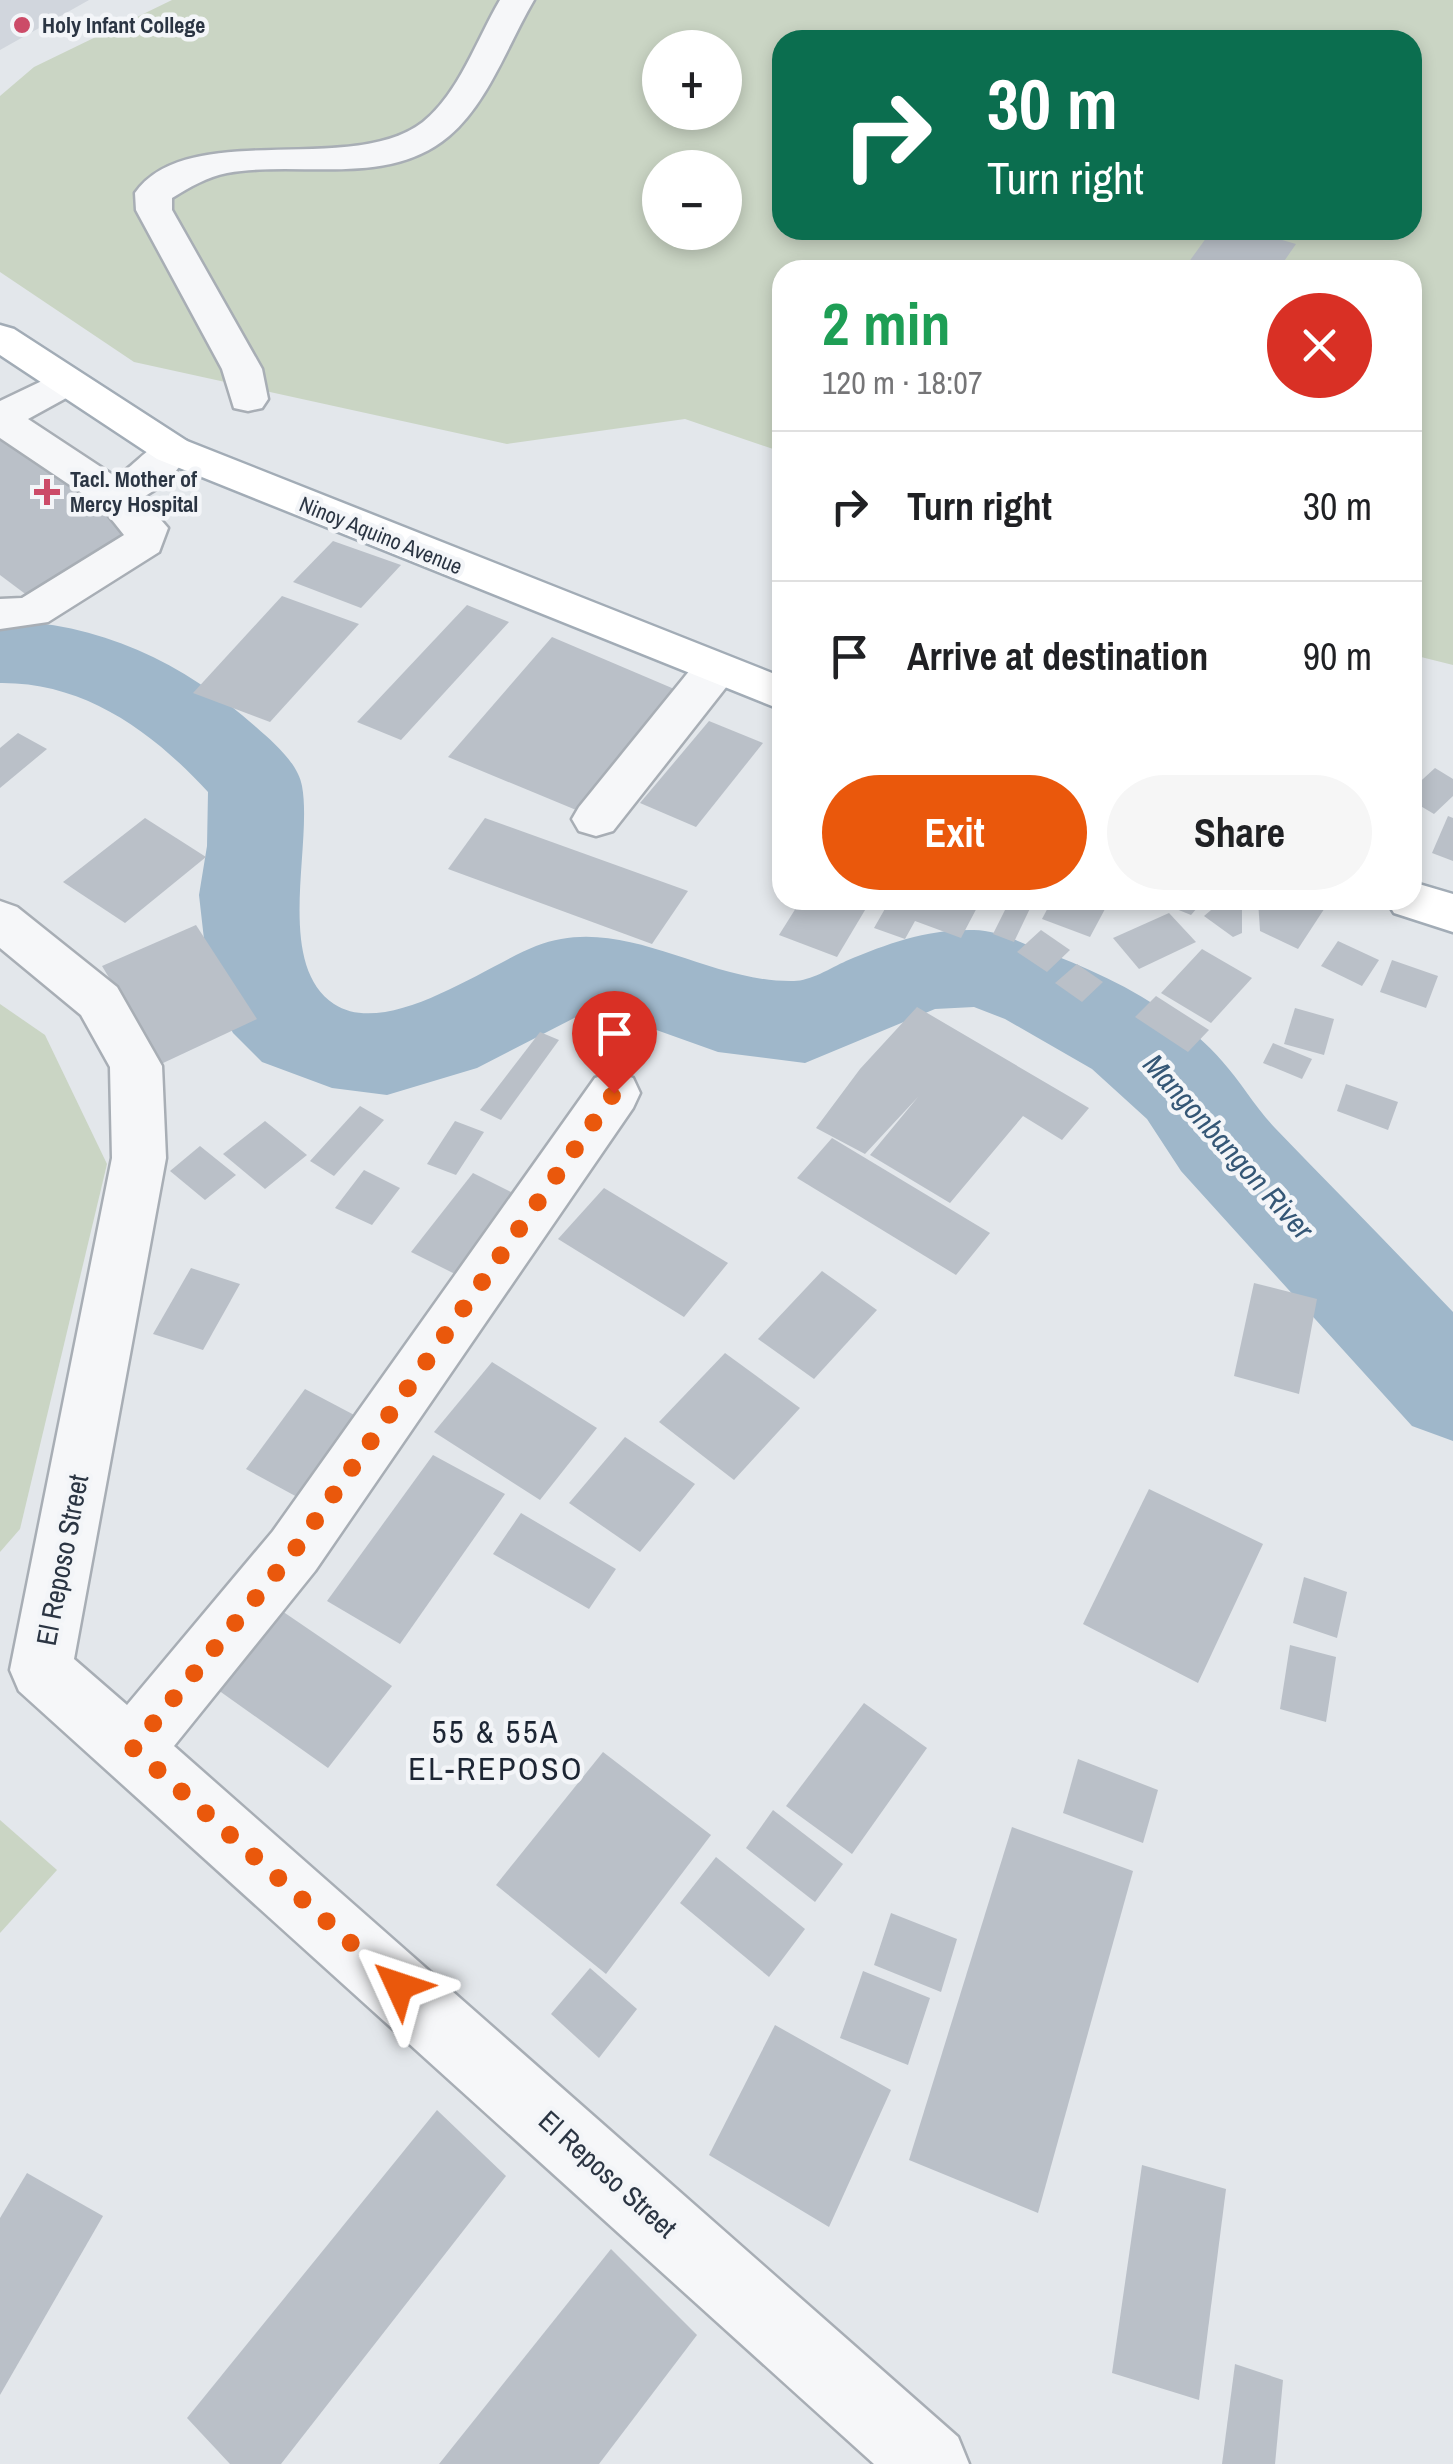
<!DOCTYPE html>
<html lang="en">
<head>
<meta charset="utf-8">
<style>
  body { margin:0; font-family:"Archivo Narrow",sans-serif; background:#f6f6f6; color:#202124; height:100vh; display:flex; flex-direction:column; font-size:38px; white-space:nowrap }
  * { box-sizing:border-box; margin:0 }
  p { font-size:32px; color:#757577 }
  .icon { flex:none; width:55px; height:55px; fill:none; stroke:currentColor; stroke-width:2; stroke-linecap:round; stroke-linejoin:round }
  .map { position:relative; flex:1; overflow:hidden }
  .sheet { position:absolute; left:772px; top:260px; width:650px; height:650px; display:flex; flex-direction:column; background:#fff; border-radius:30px; box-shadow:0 5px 15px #0003 }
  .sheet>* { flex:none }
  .hud { position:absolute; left:772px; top:30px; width:650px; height:210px; border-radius:30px; box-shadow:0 5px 15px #0003; background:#0b6e4f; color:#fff; overflow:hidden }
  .buttons { position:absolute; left:642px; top:30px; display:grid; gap:20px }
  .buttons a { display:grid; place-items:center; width:100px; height:100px; border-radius:50%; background:#fff; box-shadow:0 5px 15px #0003; font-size:50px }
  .pin { position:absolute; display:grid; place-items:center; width:85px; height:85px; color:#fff; margin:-102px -42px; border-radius:50% 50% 50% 0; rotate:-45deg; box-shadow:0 0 10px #0007 }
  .pin .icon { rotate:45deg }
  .me { position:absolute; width:110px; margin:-55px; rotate:312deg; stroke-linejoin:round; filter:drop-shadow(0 0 8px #0008) }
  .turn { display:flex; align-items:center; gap:35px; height:210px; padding:0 50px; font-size:45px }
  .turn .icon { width:130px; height:130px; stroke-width:2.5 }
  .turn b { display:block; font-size:70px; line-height:85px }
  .round { display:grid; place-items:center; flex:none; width:105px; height:105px; border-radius:52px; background:#f6f6f6 }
  .headline { display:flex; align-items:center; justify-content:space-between; height:170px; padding:0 50px }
  h1 { font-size:60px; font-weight:700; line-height:75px; color:#1e9e55 }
  .cta { display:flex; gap:20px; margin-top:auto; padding:20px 50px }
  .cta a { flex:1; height:115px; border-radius:60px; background:#ea580c; color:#fff; font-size:40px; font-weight:700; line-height:115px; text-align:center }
  .cta a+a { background:#f6f6f6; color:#202124 }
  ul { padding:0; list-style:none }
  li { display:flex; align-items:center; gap:30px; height:150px; padding:0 50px; border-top:2px solid #e0e0e0 }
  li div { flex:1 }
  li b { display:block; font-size:38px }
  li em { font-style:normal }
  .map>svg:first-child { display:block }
  .built { fill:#d1d6dd }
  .green { fill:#cad5c4; fill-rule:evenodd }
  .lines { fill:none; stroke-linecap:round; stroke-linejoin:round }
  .river { fill:#9fb7ca; fill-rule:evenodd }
  .building { fill:#bac0c8 }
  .minor-casing { stroke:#a8aeb5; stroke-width:5 }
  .major-casing { stroke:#a2acb6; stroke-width:5 }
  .minor { fill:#f6f7f9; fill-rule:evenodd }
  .major { fill:#fff; fill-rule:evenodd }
  .route { stroke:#ea580c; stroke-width:18; stroke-dasharray:0 32.4 }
  .poi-dot { fill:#cc4b68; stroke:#f3f5f8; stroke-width:4 }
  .labels { text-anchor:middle; stroke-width:9; stroke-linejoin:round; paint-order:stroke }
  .far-poi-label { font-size:22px; font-weight:bold; fill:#2b3543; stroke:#f3f5f8; text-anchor:start }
  .far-street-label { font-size:22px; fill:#2b3543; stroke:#f3f5f8 }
  .street-label { font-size:28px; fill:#2b3543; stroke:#f3f5f8 }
  .water-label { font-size:30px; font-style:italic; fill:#355776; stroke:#f3f5f8 }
  .quarter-label { font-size:32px; letter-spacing:2.5px; fill:#1d2634; stroke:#f3f5f8 }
</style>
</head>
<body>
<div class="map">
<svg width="1453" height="2464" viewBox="0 0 1453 2464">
  <rect width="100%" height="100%" fill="#e3e7eb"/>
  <path class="built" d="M0,0H89L0,50Z"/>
  <g class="green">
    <path d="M172,0H1453V665L1413,655L1412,270H782V452L685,419L507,444L134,362L0,272V96L34,67ZM782,40H1412V230H782ZM660,48H725V112H660ZM660,168H725V232H660Z"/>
    <path d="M0,1004L45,1035L107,1164L20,1529L0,1552Z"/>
    <path d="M0,1820L57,1870L0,1933Z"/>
  </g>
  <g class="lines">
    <path class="river" d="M0,621C98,621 184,663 256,727C273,742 298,763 302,786C313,845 274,964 334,1004C387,1039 485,966 536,946C623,912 705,983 794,981C810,981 831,968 846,961C889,943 927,929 974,930C995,930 1018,941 1037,949C1102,972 1176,1008 1222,1061C1241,1082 1255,1107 1275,1128C1334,1189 1394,1250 1453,1312V1441L1412,1426L1181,1171L1147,1119L1092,1069L1005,1019L974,1007L935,1009L805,1063L718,1052L620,1017L582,1014L477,1068L387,1095L332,1088L262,1062L233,1033L218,1005L206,957L199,895L207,846L208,792C152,731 84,682 0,683Z"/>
  </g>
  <g class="building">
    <path d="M1212,230H1248L1296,244L1278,270H1183Z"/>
    <path d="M0,431L142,526L28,596L0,575Z"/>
    <path d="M333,541L401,565L361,608L293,582Z"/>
    <path d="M282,596L359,624L270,722L193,693Z"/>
    <path d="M467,605L509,622L401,740L357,722Z"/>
    <path d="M552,637L686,694L593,817L448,757Z"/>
    <path d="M709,721L763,743L696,827L640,803Z"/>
    <path d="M18,733L47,749L0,788V748Z"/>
    <path d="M1435,768L1453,779V796L1434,814L1412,801V789Z"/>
    <path d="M1448,816L1453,818V861L1432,853Z"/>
    <path d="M145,818L206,857L125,923L63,882Z"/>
    <path d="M485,818L688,891L652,944L448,869Z"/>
    <path d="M801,900H871L837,957L779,935Z"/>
    <path d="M890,900H981L961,938L915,921L905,939L874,928Z"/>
    <path d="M1010,900H1034L1014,942L993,934Z"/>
    <path d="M1052,900H1081L1105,909L1090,937L1042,919Z"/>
    <path d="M1154,900H1204L1191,915Z"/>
    <path d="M1223,900H1242V933L1233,937L1204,916Z"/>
    <path d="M1258,900H1330L1298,949L1260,931Z"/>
    <path d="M1169,913L1196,942L1139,969L1113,938Z"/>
    <path d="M196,925L257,1019L161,1064L102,966Z"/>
    <path d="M1041,930L1070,950L1047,972L1017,952Z"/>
    <path d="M1338,941L1379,960L1362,986L1321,966Z"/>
    <path d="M1202,949L1252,978L1211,1023L1161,993Z"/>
    <path d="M1392,960L1438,976L1426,1008L1380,992Z"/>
    <path d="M1077,964L1103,982L1082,1002L1055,983Z"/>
    <path d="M1156,996L1209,1030L1188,1052L1135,1017Z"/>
    <path d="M917,1007L1089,1108L1062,1140L1023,1116L950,1203L870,1155L918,1097L865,1154L816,1128L860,1069Z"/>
    <path d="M1295,1008L1334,1019L1324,1055L1284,1044Z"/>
    <path d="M540,1032L559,1040L501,1120L480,1110Z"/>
    <path d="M1273,1043L1312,1059L1302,1079L1263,1063Z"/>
    <path d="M1346,1084L1398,1102L1388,1130L1337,1111Z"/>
    <path d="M360,1106L384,1120L334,1176L310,1161Z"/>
    <path d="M265,1121L307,1155L265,1189L223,1154Z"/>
    <path d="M455,1121L484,1132L456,1175L427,1164Z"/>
    <path d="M832,1138L990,1233L956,1275L797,1178Z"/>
    <path d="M200,1146L236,1175L205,1200L170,1171Z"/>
    <path d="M364,1170L400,1188L372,1225L335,1208Z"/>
    <path d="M473,1173L523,1198L463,1278L411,1252Z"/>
    <path d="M604,1188L728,1263L684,1317L558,1239Z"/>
    <path d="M191,1268L240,1284L203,1350L153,1334Z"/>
    <path d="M822,1271L877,1310L814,1379L758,1339Z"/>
    <path d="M1254,1283L1317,1299L1299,1394L1234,1376Z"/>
    <path d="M725,1353L800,1408L734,1480L659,1422Z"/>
    <path d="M492,1362L597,1428L540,1500L434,1432Z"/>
    <path d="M305,1389L358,1417L299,1498L246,1469Z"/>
    <path d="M625,1437L695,1484L640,1552L569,1503Z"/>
    <path d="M433,1455L505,1494L400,1644L327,1601Z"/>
    <path d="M1149,1489L1263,1544L1198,1683L1083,1624Z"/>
    <path d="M521,1513L616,1569L589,1609L493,1554Z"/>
    <path d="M1304,1577L1347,1592L1337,1638L1293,1623Z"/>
    <path d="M282,1611L392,1686L328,1768L218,1690Z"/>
    <path d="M1290,1645L1336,1657L1326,1722L1280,1709Z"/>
    <path d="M864,1703L927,1748L852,1854L786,1806Z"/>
    <path d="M603,1752L711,1835L606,1974L496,1885Z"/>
    <path d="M1078,1759L1158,1790L1143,1843L1063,1813Z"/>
    <path d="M773,1810L843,1864L815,1902L746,1848Z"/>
    <path d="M1012,1827L1133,1871L1038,2213L909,2160Z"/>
    <path d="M716,1857L805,1929L769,1977L680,1903Z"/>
    <path d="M891,1913L957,1939L941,1992L874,1965Z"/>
    <path d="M590,1968L637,2009L599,2058L551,2014Z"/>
    <path d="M863,1971L930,1998L908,2065L840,2038Z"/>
    <path d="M775,2025L891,2090L829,2227L709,2155Z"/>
    <path d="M437,2110L506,2176L281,2464H230L187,2418Z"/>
    <path d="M1142,2165L1226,2189L1199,2400L1112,2373Z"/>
    <path d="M27,2173L103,2216L0,2395V2218Z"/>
    <path d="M611,2249L697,2335L599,2464H439Z"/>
    <path d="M1235,2364L1283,2380L1275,2464H1222Z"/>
  </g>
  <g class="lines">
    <defs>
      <g id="minor">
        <path d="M500,0H534C508,44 488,103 449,136C388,188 300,160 227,173C207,177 190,187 172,198V210L262,369L268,399L262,408L248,411L234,408L222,369L136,210L135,193C187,118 353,177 423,122C459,93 477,39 500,0Z"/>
        <path d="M65,370L79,373L85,382L79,391L28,419L116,477C142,461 155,433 187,441L193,450L166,483L142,498L168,528L159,552L48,622L0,629V599L22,598L124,535L101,506L0,438V401Z"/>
        <path d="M715,655L731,659L738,670L731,681L613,831L596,836L579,831L572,819L579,807L699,659Z"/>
        <path d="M0,901L17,907L117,987L162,1066L166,1158L74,1659L127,1705L273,1531L595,1078L614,1072L633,1078L640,1093L633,1108L315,1571L174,1746L958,2437L969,2464H874L19,1691L10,1670L112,1158L110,1067L81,1015L0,948Z"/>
      </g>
      <g id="major">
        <path d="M0,325L14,329L187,441L782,677V710L157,459L0,355Z"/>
        <path d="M1412,882L1453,894V932L1394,913L1386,900H1412Z"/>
      </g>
    </defs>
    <use href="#minor" class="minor-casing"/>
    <use href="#major" class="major-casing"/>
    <use href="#minor" class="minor"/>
    <use href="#major" class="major"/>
  </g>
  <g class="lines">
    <path class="route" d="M399,1986L133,1748L294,1551L614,1093"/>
  </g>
  <g class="poi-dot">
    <circle cx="22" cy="25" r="10"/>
    <path d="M42 477h10v10h10v10h-10v10h-10v-10h-10v-10h10z"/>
  </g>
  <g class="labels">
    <g class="far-poi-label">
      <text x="42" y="33">Holy Infant College</text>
      <text x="70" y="487">Tacl. Mother of<tspan x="70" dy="25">Mercy Hospital</tspan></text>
    </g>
    <g class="far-street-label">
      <text transform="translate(381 535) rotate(22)" y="8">Ninoy Aquino Avenue</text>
    </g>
    <g class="street-label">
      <text transform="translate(62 1560) rotate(-79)" y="10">El Reposo Street</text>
      <text transform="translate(608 2174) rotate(42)" y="10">El Reposo Street</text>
    </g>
    <g class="water-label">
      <text transform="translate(1228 1147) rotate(48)" y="10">Mangonbangon River</text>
    </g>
    <g class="quarter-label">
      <text x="496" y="1743">55 &amp; 55A<tspan x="496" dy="37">EL-REPOSO</tspan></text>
    </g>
  </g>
</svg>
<div class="buttons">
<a>+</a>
<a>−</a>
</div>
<div class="pin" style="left:614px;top:1093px;background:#d93025"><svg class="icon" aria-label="arrive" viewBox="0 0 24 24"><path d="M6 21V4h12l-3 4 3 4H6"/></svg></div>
<svg class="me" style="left:399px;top:1986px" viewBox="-20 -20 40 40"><path d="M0-17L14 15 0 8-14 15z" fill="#ea580c" stroke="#fff" stroke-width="4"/></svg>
<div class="hud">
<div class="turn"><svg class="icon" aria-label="right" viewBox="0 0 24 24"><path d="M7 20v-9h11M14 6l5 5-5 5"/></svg><div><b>30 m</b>Turn right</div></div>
</div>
<section class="sheet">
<div class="headline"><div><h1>2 min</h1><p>120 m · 18:07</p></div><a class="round" style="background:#d93025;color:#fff"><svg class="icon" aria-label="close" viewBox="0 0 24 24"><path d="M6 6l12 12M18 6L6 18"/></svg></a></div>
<ul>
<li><svg class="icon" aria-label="right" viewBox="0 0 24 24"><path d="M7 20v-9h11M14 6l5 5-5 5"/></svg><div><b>Turn right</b></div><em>30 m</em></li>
<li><svg class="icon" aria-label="arrive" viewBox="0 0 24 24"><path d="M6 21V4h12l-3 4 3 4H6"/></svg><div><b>Arrive at destination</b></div><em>90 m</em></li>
</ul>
<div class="cta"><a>Exit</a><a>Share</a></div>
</section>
</div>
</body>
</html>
